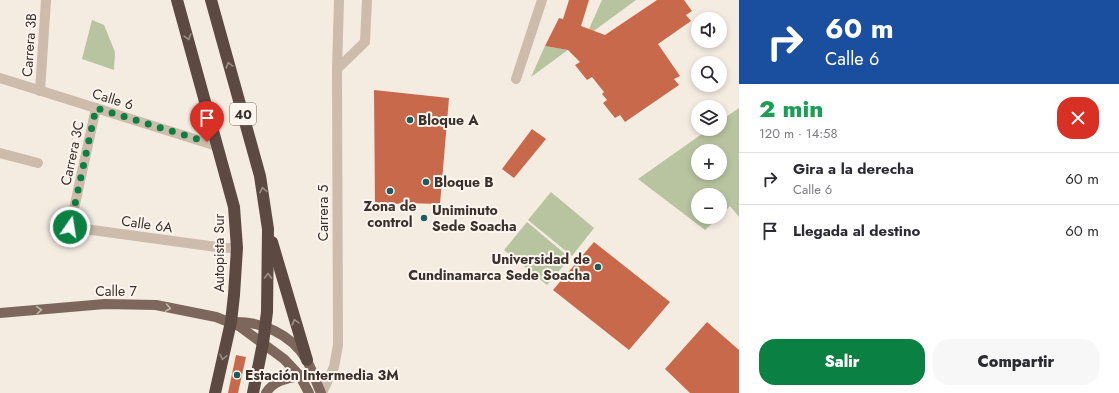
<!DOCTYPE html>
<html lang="es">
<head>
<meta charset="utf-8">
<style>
  body { margin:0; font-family:Jost,sans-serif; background:#f7f7f7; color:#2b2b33; height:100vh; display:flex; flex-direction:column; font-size:15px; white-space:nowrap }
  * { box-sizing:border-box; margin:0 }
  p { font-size:13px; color:#7c7c81 }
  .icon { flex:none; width:22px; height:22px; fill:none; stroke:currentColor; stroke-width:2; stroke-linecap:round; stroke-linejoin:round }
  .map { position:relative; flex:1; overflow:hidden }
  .side { display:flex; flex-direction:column; background:#fff; width:380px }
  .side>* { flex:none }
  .banner { background:#1a4fa0; color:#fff; overflow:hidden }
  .fabs { position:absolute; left:691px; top:12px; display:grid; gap:8px }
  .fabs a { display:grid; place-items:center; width:36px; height:36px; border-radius:50%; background:#fff; box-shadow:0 2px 6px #0003; font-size:20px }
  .pin { position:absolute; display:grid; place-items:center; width:34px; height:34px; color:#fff; margin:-41px -17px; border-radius:50% 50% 50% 0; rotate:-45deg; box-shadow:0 0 4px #0007 }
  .pin .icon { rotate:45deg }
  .me { position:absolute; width:44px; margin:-22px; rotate:13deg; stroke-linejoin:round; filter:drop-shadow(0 0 3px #0008) }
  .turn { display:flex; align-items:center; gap:14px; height:84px; padding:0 20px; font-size:18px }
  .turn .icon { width:52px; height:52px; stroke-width:2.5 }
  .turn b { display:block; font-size:28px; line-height:34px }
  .round { display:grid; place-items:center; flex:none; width:42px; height:42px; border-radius:16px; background:#f7f7f7 }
  .head { display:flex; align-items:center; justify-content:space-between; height:68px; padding:0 20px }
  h1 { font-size:24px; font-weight:800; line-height:30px; color:#1e9e55 }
  .button { display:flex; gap:8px; margin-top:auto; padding:8px 20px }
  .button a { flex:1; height:46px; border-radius:16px; background:#0b8043; color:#fff; font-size:16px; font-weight:800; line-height:46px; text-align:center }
  .button a+a { background:#f7f7f7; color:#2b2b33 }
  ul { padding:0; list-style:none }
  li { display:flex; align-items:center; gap:12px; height:52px; padding:0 20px; border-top:1px solid #e1e1e2 }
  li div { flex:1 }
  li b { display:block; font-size:15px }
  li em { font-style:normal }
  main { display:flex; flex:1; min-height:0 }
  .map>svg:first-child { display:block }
  .green { fill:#b8c4a0; fill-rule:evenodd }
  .building { fill:#c8694b }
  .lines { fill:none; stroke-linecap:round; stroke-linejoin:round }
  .minor { stroke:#cdbbac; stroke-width:10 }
  .major { stroke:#7d675c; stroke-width:10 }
  .highway { stroke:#5c4a42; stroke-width:12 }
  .oneway { stroke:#9c8e87 }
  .oneway2 { stroke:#c2b5ac }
  .route { stroke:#0b8043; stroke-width:7; stroke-dasharray:0 12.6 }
  .poi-dot { fill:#1f5a5e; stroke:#fbf5ee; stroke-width:1.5 }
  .labels { text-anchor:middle; stroke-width:4; stroke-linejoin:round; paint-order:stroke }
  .shield { fill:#fbf5ee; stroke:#756b66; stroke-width:1 }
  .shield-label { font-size:13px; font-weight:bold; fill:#3b302b }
  .street-label { font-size:14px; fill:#3b302b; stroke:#fbf5ee }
  .poi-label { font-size:14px; font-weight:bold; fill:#3b302b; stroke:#fbf5ee; text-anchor:start }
</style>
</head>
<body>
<main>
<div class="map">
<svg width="739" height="393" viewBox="0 0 739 393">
  <rect width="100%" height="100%" fill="#f4ebe1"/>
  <g class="green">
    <path d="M602,0H636L531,77L545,46L568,50L589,29Z"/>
    <path d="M92,20L104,25L115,52L114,70L82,59Z"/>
    <path d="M739,108V217L730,206L720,216V195H698V217H719L705,230L638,179L709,129H720V121ZM698,151H720V173H698Z"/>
    <path d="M551,192L594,228L572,256L528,220Z"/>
    <path d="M527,222L570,258L547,285L504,250Z"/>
  </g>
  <g class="building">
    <path d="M569,0H589L581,26L605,35L657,0H684L692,11L686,15L691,21L658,44L680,76L674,79L679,85L625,122L620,115L615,118L603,103L607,100L602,94L604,92L592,77L587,80L575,65L580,62L568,50L545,46L559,18L563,19Z"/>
    <path d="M374,90L449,98L440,204L405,203L375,206Z"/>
    <path d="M532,129L546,139L514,178L502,169Z"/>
    <path d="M594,242L670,302L629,350L553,290Z"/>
    <path d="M707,322L739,350V393H690L665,369Z"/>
    <path d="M236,355L246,357L238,393H228Z"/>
  </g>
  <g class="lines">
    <g class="minor">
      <path d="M337,69L339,0"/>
      <path d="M0,78L217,146"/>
      <path d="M516,79L542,0"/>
      <path d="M40,91L46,0"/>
      <path d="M0,153L38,163"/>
      <path d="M54,227H70L224,248H237"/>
      <path d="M70,227L96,108"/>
      <path d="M322,393L334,367L338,345L337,69L365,42L367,0"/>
    </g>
    <g class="major">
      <path d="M0,313L105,304L156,305L216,317L239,326L284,359L300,376L309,393"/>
      <path d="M233,322C261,321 291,334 306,359C312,369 316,382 321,393"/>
      <path d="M266,393C273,381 287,378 300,376"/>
    </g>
    <g class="highway">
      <path d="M177,0L234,207L237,248L234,295L231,322L215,393"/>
      <path d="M211,0L260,176L268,229L267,312L263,343L253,393"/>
      <path d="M272,242L307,360"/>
    </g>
  </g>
  <defs><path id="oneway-chevron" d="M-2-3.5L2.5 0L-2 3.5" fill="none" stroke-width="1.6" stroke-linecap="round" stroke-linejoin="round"/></defs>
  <g class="oneway">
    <use href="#oneway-chevron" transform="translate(188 37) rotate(73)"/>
    <use href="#oneway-chevron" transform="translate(229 65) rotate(-105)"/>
    <use href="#oneway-chevron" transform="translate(263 190) rotate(-101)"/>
    <use href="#oneway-chevron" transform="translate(268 276) rotate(-89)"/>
    <use href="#oneway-chevron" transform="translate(295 322) rotate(-106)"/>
    <use href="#oneway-chevron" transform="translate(223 357) rotate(103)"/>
  </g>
  <g class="oneway2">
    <use href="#oneway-chevron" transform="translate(168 308) rotate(10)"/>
    <use href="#oneway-chevron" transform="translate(39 310) rotate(-5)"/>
  </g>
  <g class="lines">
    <path class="route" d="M70,227L96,108L207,142"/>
  </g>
  <g class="poi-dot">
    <circle cx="410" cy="120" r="4"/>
    <circle cx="426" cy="182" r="4"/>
    <circle cx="390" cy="191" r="4"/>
    <circle cx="424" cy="218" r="4"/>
    <circle cx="598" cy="267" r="4"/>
    <circle cx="237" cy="375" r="4"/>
  </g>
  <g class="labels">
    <rect class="shield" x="230" y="103" width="26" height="22" rx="3"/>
    <g class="shield-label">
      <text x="243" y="119">40</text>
    </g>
    <g class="street-label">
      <text transform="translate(29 45) rotate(-86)" y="5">Carrera 3B</text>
      <text transform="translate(113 99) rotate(17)" y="5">Calle 6</text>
      <text transform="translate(72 153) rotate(-78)" y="5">Carrera 3C</text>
      <text transform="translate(323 213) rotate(-90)" y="5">Carrera 5</text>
      <text transform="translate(147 224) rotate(8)" y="5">Calle 6A</text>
      <text transform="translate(219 253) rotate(-90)" y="5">Autopista Sur</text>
      <text x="116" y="296">Calle 7</text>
    </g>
    <g class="poi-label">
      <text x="418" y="125">Bloque A</text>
      <text x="434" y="187">Bloque B</text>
      <text x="390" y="211" text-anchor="middle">Zona de<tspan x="390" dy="16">control</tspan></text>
      <text x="432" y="215">Uniminuto<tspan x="432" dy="16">Sede Soacha</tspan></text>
      <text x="590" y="264" text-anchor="end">Universidad de<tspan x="590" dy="16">Cundinamarca Sede Soacha</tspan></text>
      <text x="245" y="380">Estación Intermedia 3M</text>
    </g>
  </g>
</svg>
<div class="fabs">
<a><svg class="icon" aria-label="sound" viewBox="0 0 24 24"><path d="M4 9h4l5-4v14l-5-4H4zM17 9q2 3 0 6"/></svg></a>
<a><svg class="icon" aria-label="search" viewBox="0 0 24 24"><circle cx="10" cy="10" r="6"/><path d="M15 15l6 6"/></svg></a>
<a><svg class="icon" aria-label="layers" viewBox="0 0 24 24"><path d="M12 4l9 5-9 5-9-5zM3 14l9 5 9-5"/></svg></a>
<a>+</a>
<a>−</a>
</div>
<div class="pin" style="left:207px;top:142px;background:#d93025"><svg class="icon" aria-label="arrive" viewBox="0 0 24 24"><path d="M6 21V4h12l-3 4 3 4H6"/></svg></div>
<svg class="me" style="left:70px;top:227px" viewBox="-20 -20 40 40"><circle r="17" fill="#0b8043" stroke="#fff" stroke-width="3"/><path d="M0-11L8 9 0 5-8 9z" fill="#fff"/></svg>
</div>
<section class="side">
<div class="banner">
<div class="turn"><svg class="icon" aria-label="right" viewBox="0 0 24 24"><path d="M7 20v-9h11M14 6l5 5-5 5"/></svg><div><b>60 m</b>Calle 6</div></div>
</div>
<div class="head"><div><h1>2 min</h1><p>120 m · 14:58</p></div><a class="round" style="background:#d93025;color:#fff"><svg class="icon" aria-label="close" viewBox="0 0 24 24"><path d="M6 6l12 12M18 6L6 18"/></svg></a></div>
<ul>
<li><svg class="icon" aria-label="right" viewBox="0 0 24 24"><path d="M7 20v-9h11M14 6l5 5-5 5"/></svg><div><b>Gira a la derecha</b><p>Calle 6</p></div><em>60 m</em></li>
<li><svg class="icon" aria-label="arrive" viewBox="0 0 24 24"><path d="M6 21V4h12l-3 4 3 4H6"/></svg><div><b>Llegada al destino</b></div><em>60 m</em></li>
</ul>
<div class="button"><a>Salir</a><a>Compartir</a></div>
</section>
</main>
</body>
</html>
